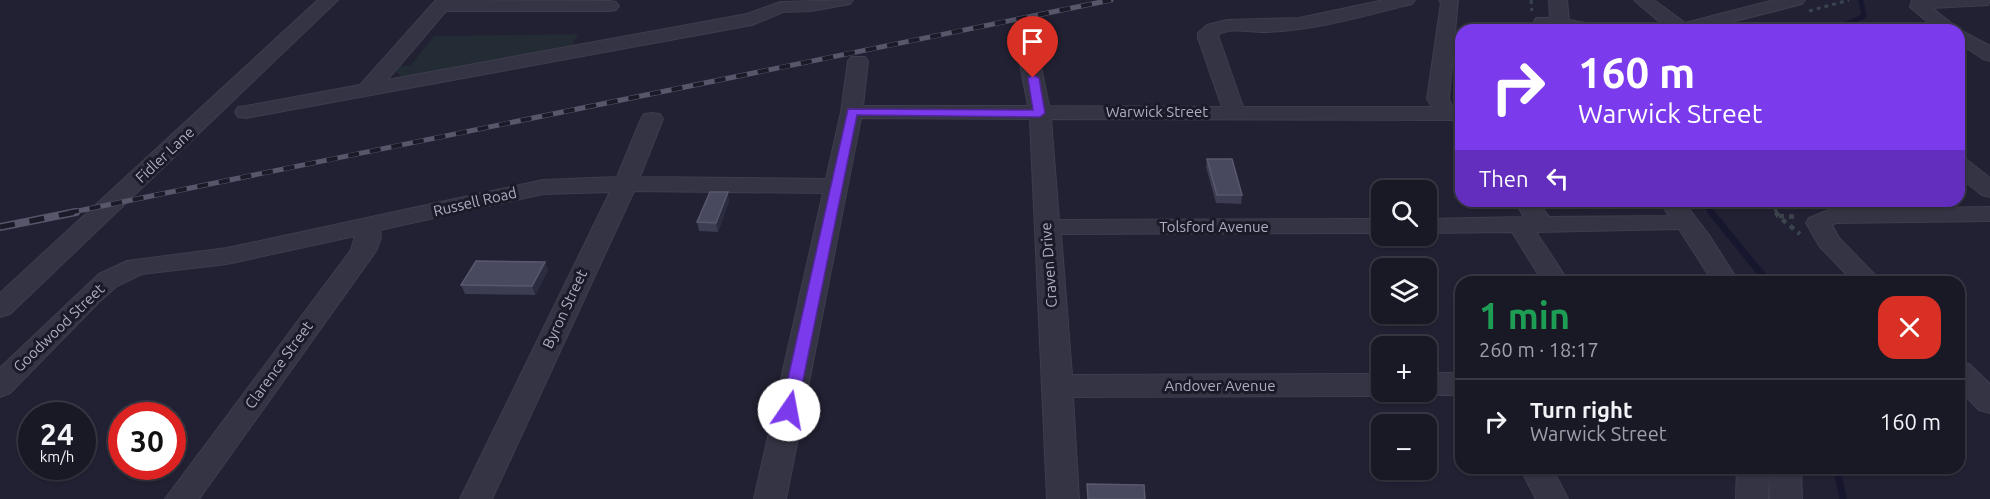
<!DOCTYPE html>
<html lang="en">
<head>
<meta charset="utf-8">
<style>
  body { margin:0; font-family:Ubuntu,sans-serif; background:#22222e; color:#f1f3f6; height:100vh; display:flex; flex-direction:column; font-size:22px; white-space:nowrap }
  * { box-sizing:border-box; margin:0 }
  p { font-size:20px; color:#9fa0a7 }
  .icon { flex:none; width:33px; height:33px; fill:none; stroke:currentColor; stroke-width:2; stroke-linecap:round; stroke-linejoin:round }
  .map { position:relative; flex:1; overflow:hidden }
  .drawer { position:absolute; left:1455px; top:276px; width:510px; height:198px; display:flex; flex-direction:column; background:#191926; border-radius:18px; box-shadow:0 2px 4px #0004,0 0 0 2px #373843 }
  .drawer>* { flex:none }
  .hud { position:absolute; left:1455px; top:24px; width:510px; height:183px; border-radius:18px; box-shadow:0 2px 4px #0004,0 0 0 2px #373843; background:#7c3aed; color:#fff; overflow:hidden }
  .fabs { position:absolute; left:1371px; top:180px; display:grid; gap:12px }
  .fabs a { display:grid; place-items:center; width:66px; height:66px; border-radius:12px; background:#191926; box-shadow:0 2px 4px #0004,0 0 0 2px #373843; font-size:30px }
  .speed { position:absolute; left:18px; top:402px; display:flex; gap:12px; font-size:30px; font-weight:700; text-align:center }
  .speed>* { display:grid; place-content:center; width:78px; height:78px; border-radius:50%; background:#191926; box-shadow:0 2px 4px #0004,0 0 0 2px #373843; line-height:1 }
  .speed small { font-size:15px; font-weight:400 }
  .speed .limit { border:9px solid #d22; background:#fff; color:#111 }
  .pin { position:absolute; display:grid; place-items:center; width:51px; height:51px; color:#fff; margin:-62px -26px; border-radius:50% 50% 50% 0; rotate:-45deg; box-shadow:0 0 6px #0007 }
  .pin .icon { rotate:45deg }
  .me { position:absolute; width:66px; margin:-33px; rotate:12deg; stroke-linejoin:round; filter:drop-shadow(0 0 4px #0008) }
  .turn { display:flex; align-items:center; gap:21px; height:126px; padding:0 24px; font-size:27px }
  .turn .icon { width:78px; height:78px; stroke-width:2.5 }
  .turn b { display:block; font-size:42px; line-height:51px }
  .then { display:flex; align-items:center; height:57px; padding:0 24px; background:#0003; gap:12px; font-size:22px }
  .round { display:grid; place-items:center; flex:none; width:63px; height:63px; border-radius:18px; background:#22222e }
  .head { display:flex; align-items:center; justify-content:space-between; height:102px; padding:0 24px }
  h1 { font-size:36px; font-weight:700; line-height:45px; color:#1e9e55 }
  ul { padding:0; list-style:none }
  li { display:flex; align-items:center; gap:18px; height:84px; padding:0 24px; border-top:2px solid #373843 }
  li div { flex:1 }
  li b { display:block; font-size:22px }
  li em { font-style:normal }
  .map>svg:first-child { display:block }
  .green { fill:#232b34 }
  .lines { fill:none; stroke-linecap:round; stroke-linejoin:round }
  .stream-far1 { stroke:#16162f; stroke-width:5 }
  .stream { stroke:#16162f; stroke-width:7 }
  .minor-casing { stroke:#3e3d4d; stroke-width:2 }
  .path-far1 { stroke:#3b444d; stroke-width:3; stroke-dasharray:4 4; stroke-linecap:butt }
  .path { stroke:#3b444d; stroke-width:4.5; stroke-dasharray:5 5; stroke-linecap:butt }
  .minor { fill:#343444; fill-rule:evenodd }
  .rail-far1-casing { stroke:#57566b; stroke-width:5 }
  .rail-casing { stroke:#57566b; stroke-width:8 }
  .rail-far1 { stroke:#1a1a28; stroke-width:4; stroke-dasharray:11; stroke-linecap:butt }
  .rail { stroke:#1a1a28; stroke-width:5; stroke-dasharray:15; stroke-linecap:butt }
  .wall { fill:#3c3c52 }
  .shaded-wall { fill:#2c2c41 }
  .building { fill:#48485e; stroke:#58586e; stroke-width:1.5 }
  .route { fill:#7c3aed; stroke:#51269a; stroke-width:1.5 }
  .labels { text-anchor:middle; stroke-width:6; stroke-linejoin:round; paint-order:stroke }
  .street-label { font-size:15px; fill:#afaec1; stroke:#1a1a28 }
</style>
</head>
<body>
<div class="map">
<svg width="1990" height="499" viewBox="0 0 1990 499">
  <rect width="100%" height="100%" fill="#212133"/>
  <path class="green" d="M578,34L571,47L413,76H401L396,72L397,66H410L434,36Z"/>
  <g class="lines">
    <g class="stream-far1">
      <path d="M1768,30L1842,26L1864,16L1861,1"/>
      <path d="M1702,201L1713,213"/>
    </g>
    <g class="stream">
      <path d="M1711,212L1768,282"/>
      <path d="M1837,468L1843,499"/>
    </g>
    <defs>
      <g id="minor">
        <path d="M318,0H338L10,314L0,317V293Z"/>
        <path d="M436,0L610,1L616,2L619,6L616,10L610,11H446L387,80L747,14L780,2L853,0L850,4L811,11L783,12L752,25L246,118L238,117L235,112L238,107L246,106L360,85Z"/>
        <path d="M1384,0H1415L1412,4C1363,16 1314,31 1263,32C1248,32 1231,27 1218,35L1243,107H1432L1427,99L1441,3L1439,0H1458L1449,99L1453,108H1461V120L1051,119L1059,220L1382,219V233L1061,234L1072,375L1382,374V392H1393L1382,396L1073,397L1079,499H1047L1030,119L861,118L786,499H754L823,193L634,191L492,499H460L610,192L543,194L380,230L381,238L376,251L199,499H165L351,250L355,236L227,264L142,274L117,286L100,301L10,393L0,397V368L99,274L127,261L227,248L543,180L617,177L641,119L644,114L652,113L660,114L663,119L640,177L826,179L841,112L848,61L851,57H865L868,61L863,106H1028L1014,32L1017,28H1031L1034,32L1049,106L1222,107L1198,38V33L1207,25L1227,20L1299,18Z"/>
        <path d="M1549,0H1567L1569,20L1603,26L1605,30H1552L1536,26L1534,22L1536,18H1550Z"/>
        <path d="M1634,0H1654L1685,23L1774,0H1805L1802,4L1700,30H1669Z"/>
        <path d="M1912,0H1990L1988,5L1932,8L1960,30L1990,46V61L1983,59L1959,43V30H1883L1885,26L1930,24L1910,7Z"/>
        <path d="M1959,158L1967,160L1990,178V197L1982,195L1959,177Z"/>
        <path d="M1514,201H1538L1549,217L1669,216L1659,201H1683L1709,235L1739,282H1713L1679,229L1536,232L1569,282H1543L1512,232L1426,233V219L1524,217Z"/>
        <path d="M1990,207V221L1836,223L1832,225L1839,238L1882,282H1854L1820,247L1806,223L1809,218L1831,209Z"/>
        <path d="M1959,361L1969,364L1990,384V413L1979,410L1959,389Z"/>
        <path d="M1426,373H1461V395H1426L1416,392H1426Z"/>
        <path d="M1520,468H1552L1568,499H1536Z"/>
        <path d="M1737,468H1801L1802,499H1770L1769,469L1768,499H1736Z"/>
      </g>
    </defs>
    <use href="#minor" class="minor-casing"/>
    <g class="path-far1">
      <path d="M1531,0L1532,11"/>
      <path d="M1809,11L1849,0"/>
      <path d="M1772,201L1777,213"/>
    </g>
    <g class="path">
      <path d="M1776,212L1778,216L1800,234"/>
      <path d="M1779,216L1798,217"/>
    </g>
    <use href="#minor" class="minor"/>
    <defs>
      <path id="rail-far1" d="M68,213L1111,0"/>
      <path id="rail" d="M0,227L76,212"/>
    </defs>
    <use href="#rail-far1" class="rail-far1-casing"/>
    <use href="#rail" class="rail-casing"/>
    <use href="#rail-far1" class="rail-far1"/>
    <use href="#rail" class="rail"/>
  </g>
  <g class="wall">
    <path d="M1207,159L1242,195L1241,204L1216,203L1206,167Z"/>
    <path d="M729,201L718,232L699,231L697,222Z"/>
    <path d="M545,262L548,271L535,295L465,294L461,285Z"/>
  </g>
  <g class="shaded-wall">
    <path d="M728,192L729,201L718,232L716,223Z"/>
    <path d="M545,262L548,271L535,295L532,286Z"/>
  </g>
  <g class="building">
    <path d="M1207,159H1232L1242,195H1217Z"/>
    <path d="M710,192H728L716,223L697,222Z"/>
    <path d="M476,261L545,262L532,286L461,285Z"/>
    <path d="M1087,484L1144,485L1145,499H1088Z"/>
  </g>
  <path class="route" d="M1033,75L1039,78L1045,113L1040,117L857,115L797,410L794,414H783L781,410L848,109L1033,110L1028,78Z"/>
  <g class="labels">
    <g class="street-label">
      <text x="1157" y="117">Warwick Street</text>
      <text transform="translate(165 155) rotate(-43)" y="5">Fidler Lane</text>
      <text transform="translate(475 202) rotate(-13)" y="5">Russell Road</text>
      <text x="1214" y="232">Tolsford Avenue</text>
      <text transform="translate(1049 265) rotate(-94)" y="5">Craven Drive</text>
      <text transform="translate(565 309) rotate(-65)" y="5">Byron Street</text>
      <text transform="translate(59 328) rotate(-44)" y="5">Goodwood Street</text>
      <text transform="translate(279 365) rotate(-54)" y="5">Clarence Street</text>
      <text x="1220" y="391">Andover Avenue</text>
    </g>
  </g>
</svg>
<div class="fabs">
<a><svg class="icon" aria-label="search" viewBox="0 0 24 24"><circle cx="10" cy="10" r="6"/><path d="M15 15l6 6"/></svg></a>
<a><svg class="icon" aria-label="layers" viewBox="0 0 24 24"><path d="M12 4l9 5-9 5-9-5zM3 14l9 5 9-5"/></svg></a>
<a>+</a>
<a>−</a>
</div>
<div class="speed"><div>24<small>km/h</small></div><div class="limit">30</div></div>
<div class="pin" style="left:1033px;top:78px;background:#d93025"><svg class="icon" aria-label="arrive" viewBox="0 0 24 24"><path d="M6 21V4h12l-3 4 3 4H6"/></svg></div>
<svg class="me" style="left:789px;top:410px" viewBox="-20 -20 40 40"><circle r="19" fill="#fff"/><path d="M0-13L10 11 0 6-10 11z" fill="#7c3aed"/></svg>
<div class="hud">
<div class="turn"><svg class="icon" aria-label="right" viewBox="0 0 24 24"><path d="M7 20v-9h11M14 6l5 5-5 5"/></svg><div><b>160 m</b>Warwick Street</div></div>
<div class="then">Then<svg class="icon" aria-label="left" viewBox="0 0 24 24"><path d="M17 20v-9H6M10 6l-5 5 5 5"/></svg></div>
</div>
<section class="drawer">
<div class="head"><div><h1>1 min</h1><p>260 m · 18:17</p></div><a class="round" style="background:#d93025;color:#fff"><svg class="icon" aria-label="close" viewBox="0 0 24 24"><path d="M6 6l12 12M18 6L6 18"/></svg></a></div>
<ul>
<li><svg class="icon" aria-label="right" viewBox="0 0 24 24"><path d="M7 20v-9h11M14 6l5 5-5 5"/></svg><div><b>Turn right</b><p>Warwick Street</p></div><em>160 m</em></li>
</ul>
</section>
</div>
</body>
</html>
